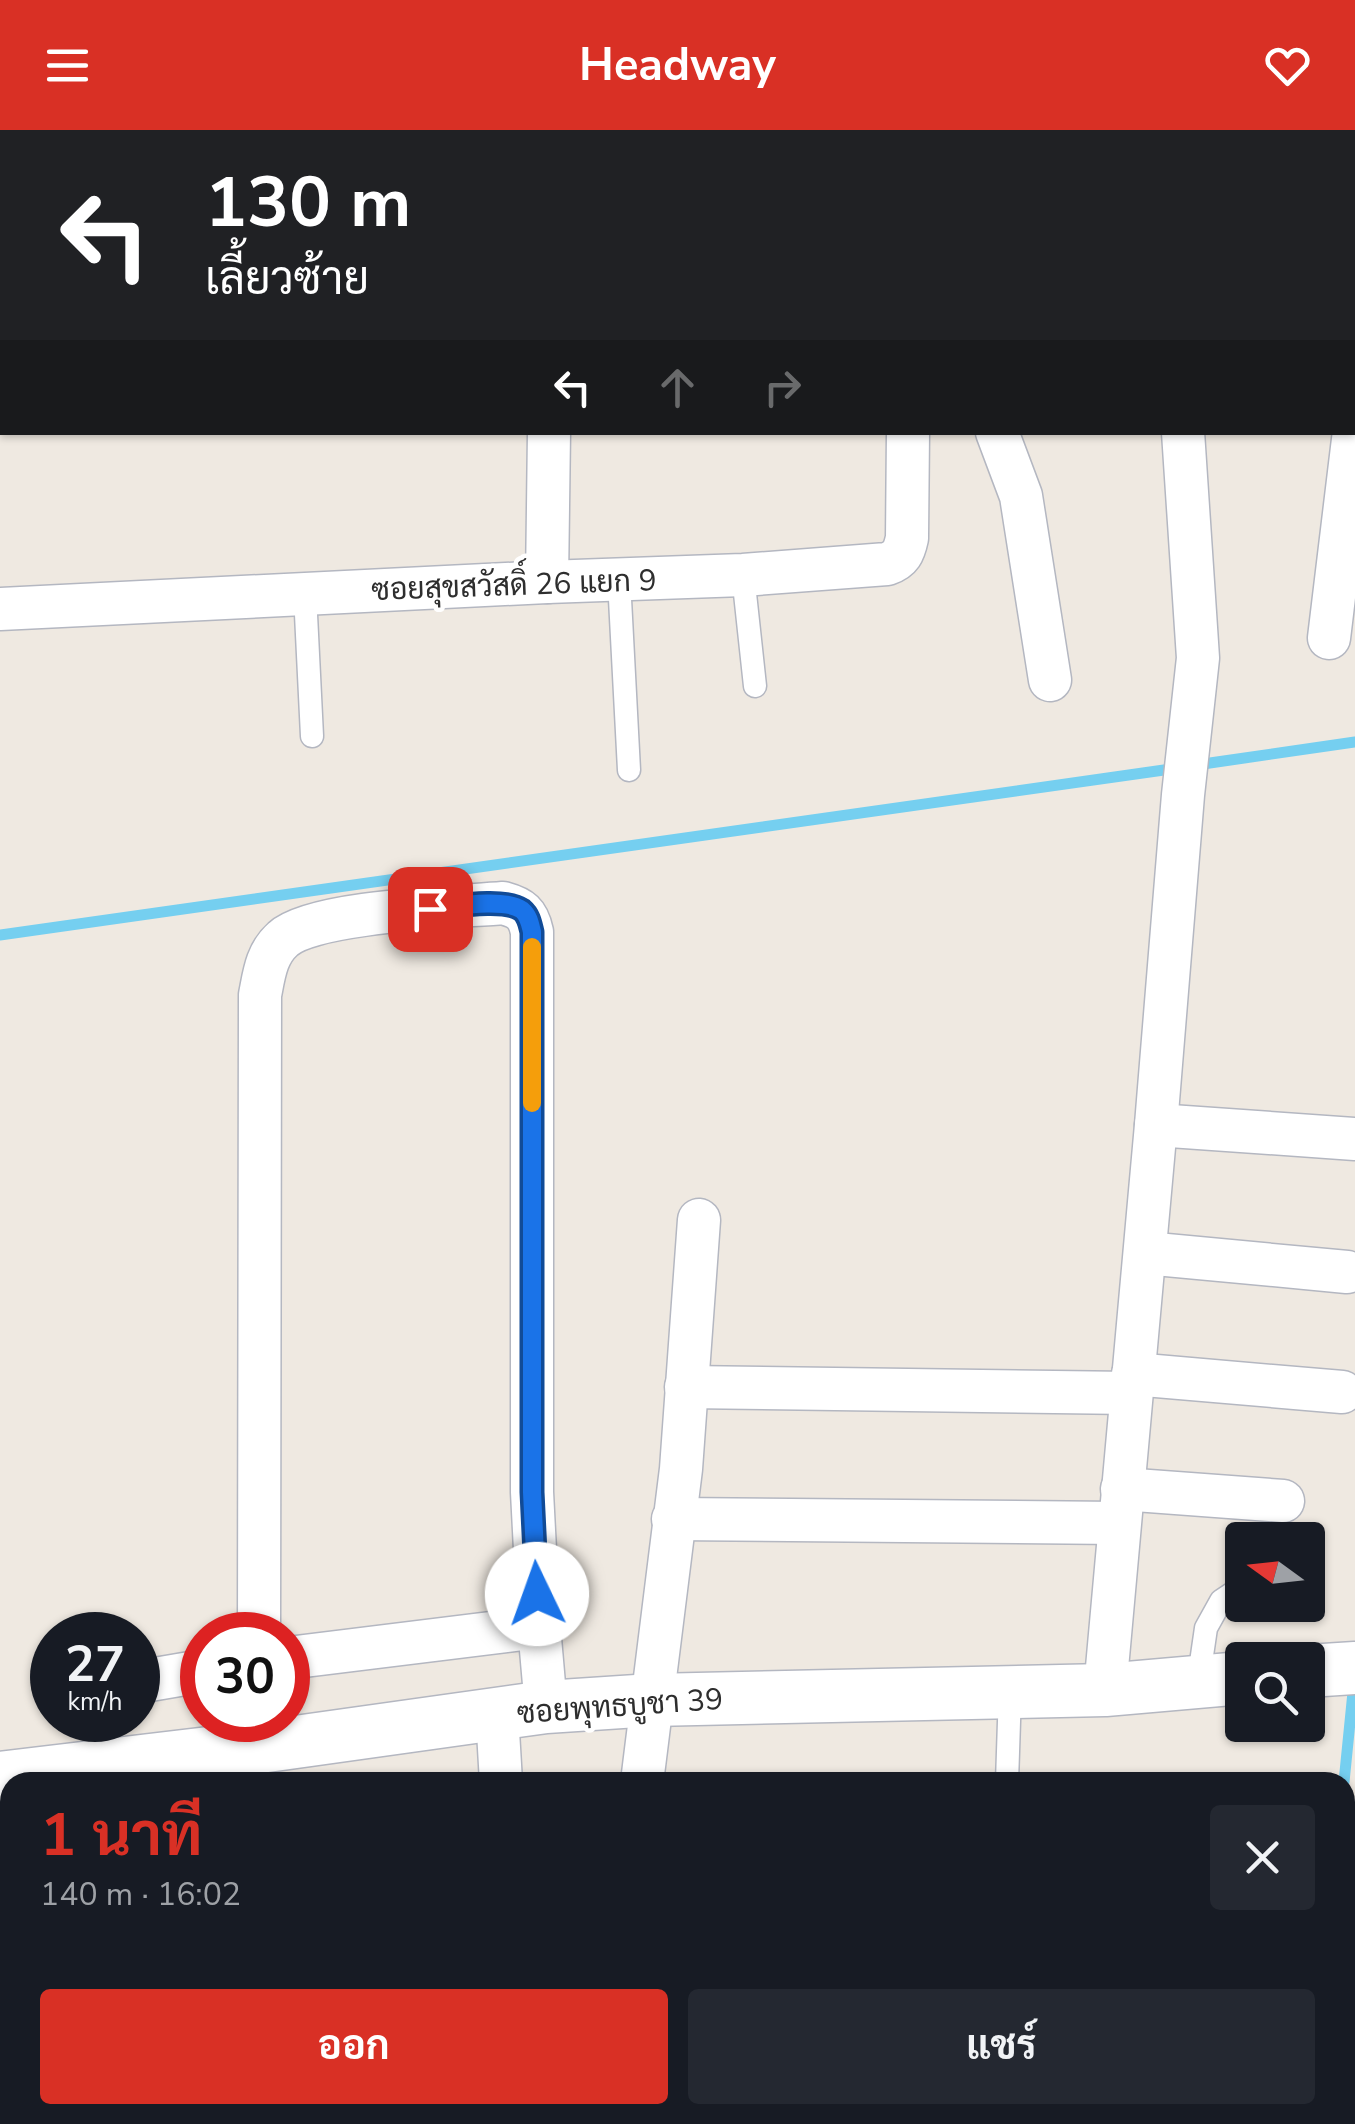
<!DOCTYPE html>
<html lang="th">
<head>
<meta charset="utf-8">
<style>
  body { margin:0; font-family:"Nunito Sans",Sarabun,sans-serif; background:#242831; color:#f1f3f6; height:100vh; display:flex; flex-direction:column; font-size:38px; white-space:nowrap }
  * { box-sizing:border-box; margin:0 }
  p { font-size:32px; color:#9ea1a6 }
  .icon { flex:none; width:55px; height:55px; fill:none; stroke:currentColor; stroke-width:2; stroke-linecap:round; stroke-linejoin:round }
  .map { position:relative; flex:1; overflow:hidden }
  .panel { position:absolute; left:0px; top:1642px; width:1355px; height:352px; display:flex; flex-direction:column; background:#171b24; border-radius:30px 30px 0 0; box-shadow:0 2px 8px #0004 }
  .panel>* { flex:none }
  .hud { position:absolute; left:0px; top:0px; width:1355px; height:305px; box-shadow:0 2px 8px #0004; background:#202124; color:#fff; overflow:hidden }
  .needle { width:65px; rotate:285deg }
  .fabs { position:absolute; left:1225px; top:1392px; display:grid; gap:20px }
  .fabs a { display:grid; place-items:center; width:100px; height:100px; border-radius:10px; background:#171b24; box-shadow:0 2px 8px #0004; font-size:50px }
  .speed { position:absolute; left:30px; top:1482px; display:flex; gap:20px; font-size:50px; font-weight:700; text-align:center }
  .speed>* { display:grid; place-content:center; width:130px; height:130px; border-radius:50%; background:#171b24; box-shadow:0 2px 8px #0004; line-height:1 }
  .speed small { font-size:25px; font-weight:400 }
  .speed .limit { border:15px solid #d22; background:#fff; color:#111 }
  .pin { position:absolute; display:grid; place-items:center; width:85px; height:85px; color:#fff; margin:-42px; border-radius:20px; box-shadow:0 5px 15px #0006 }
  .me { position:absolute; width:110px; margin:-55px; rotate:357deg; stroke-linejoin:round; filter:drop-shadow(0 0 8px #0008) }
  .turn { display:flex; align-items:center; gap:35px; height:210px; padding:0 40px; font-size:45px }
  .turn .icon { width:130px; height:130px; stroke-width:2.5 }
  .turn b { display:block; font-size:70px; line-height:85px }
  .lanes { display:flex; align-items:center; height:95px; padding:0 40px; background:#0003; justify-content:center; gap:50px; direction:ltr }
  .lanes .off { opacity:.35 }
  .round { display:grid; place-items:center; flex:none; width:105px; height:105px; border-radius:10px; background:#242831 }
  .head { display:flex; align-items:center; justify-content:space-between; height:170px; padding:0 40px }
  h1 { font-size:60px; font-weight:700; line-height:75px; color:#d93025 }
  .button { display:flex; gap:20px; margin-top:auto; padding:20px 40px }
  .button a { flex:1; height:115px; border-radius:10px; background:#d93025; color:#fff; font-size:40px; font-weight:700; line-height:115px; text-align:center }
  .button a+a { background:#242831; color:#f1f3f6 }
  header { display:flex; justify-content:space-between; align-items:center; height:130px; padding:0 40px; background:#d93025; color:#fff; font-size:45px; font-weight:700 }
  .map>svg:first-child { display:block }
  .lines { fill:none; stroke-linecap:round; stroke-linejoin:round }
  .stream { stroke:#75cff0; stroke-width:11 }
  .service-casing { stroke:#b4b7c1; stroke-width:25 }
  .minor-casing { stroke:#b4b7c1; stroke-width:45 }
  .tertiary-casing { stroke:#b4b7c1; stroke-width:55 }
  .service { stroke:#fff; stroke-width:22 }
  .minor { stroke:#fff; stroke-width:42 }
  .tertiary { stroke:#fff; stroke-width:52 }
  .route-casing { stroke:#114b97; stroke-width:25 }
  .route { stroke:#1a73e8; stroke-width:18 }
  .slow { stroke:#f59e0b; stroke-width:18 }
  .labels { text-anchor:middle; stroke-width:9; stroke-linejoin:round; paint-order:stroke }
  .street-label { font-size:30px; fill:#2e2e2e; stroke:#fff }
</style>
</head>
<body>
<header><svg class="icon" aria-label="menu" viewBox="0 0 24 24"><path d="M4 6h16M4 12h16M4 18h16"/></svg>Headway<svg class="icon" aria-label="heart" viewBox="0 0 24 24"><path d="M12 20l-8-8c-3-5 5-10 8-4 3-6 11-1 8 4z"/></svg></header>
<div class="map">
<svg width="1355" height="1994" viewBox="0 0 1355 1994">
  <rect width="100%" height="100%" fill="#efe9e1"/>
  <g class="lines">
    <g class="stream">
      <path d="M1196,635L1355,612"/>
      <path d="M0,805L1178,638"/>
      <path d="M1344,1652L1354,1552"/>
      <path d="M1345,1937L1355,1941"/>
      <path d="M1308,1994L1309,1985"/>
    </g>
    <defs>
      <g id="service">
        <path d="M743,445L755,556"/>
        <path d="M619,450L629,640"/>
        <path d="M305,464L312,606"/>
        <path d="M1198,1553L1206,1498L1221,1471L1242,1457"/>
        <path d="M1007,1652L1010,1561"/>
        <path d="M960,1994L961,1985"/>
        <path d="M1085,1994V1985"/>
        <path d="M1210,1994V1985"/>
      </g>
      <g id="minor">
        <path d="M906,0V2"/>
        <path d="M985,2V0"/>
        <path d="M1204,2L1205,0"/>
        <path d="M1352,249L1355,250"/>
        <path d="M997,302L1021,366L1050,550"/>
        <path d="M547,452L549,302"/>
        <path d="M0,479L547,452L743,445L887,434C901,429 904,422 907,408L908,302"/>
        <path d="M1329,508L1355,293"/>
        <path d="M1156,995L1355,1009"/>
        <path d="M1145,1123L1347,1142"/>
        <path d="M1133,1244L1342,1262"/>
        <path d="M686,1257L1131,1263"/>
        <path d="M1122,1359L1283,1371"/>
        <path d="M673,1389L1119,1393"/>
        <path d="M259,1505L260,865C264,845 266,824 283,809C313,781 458,777 503,773C521,778 528,783 532,802V1362L539,1497L546,1577"/>
        <path d="M288,1528L539,1497"/>
        <path d="M138,1552L202,1541"/>
        <path d="M1105,1560L1156,995L1183,665L1198,528L1183,302"/>
        <path d="M497,1584L501,1652"/>
        <path d="M642,1652L681,1339L699,1090"/>
        <path d="M603,1994L604,1985"/>
      </g>
      <g id="tertiary">
        <path d="M1308,1541L1355,1538"/>
        <path d="M0,1648L260,1617L546,1577L652,1570L1105,1560L1242,1548"/>
      </g>
    </defs>
    <use href="#service" class="service-casing"/>
    <use href="#minor" class="minor-casing"/>
    <use href="#tertiary" class="tertiary-casing"/>
    <use href="#service" class="service"/>
    <use href="#minor" class="minor"/>
    <use href="#tertiary" class="tertiary"/>
  </g>
  <g class="lines">
    <defs>
      <path id="route" d="M430,779C452,777 504,767 522,780C529,786 530,794 532,802V1362L537,1464"/>
    </defs>
    <use href="#route" class="route-casing"/>
    <use href="#route" class="route"/>
    <path class="slow" d="M532,973V817"/>
  </g>
  <g class="labels">
    <g class="street-label">
      <text transform="translate(514 455) rotate(-2)" y="10">ซอยสุขสวัสดิ์ 26 แยก 9</text>
      <text transform="translate(620 1576) rotate(-4)" y="10">ซอยพุทธบูชา 39</text>
    </g>
  </g>
</svg>
<div class="fabs">
<a><svg class="needle" viewBox="-14 -14 28 28"><path d="M0-13l5 13h-10z" fill="#e53935"/><path d="M0 13l5-13h-10z" fill="#9ea1a6"/></svg></a>
<a><svg class="icon" aria-label="search" viewBox="0 0 24 24"><circle cx="10" cy="10" r="6"/><path d="M15 15l6 6"/></svg></a>
</div>
<div class="speed"><div>27<small>km/h</small></div><div class="limit">30</div></div>
<div class="pin" style="left:430px;top:779px;background:#d93025"><svg class="icon" aria-label="arrive" viewBox="0 0 24 24"><path d="M6 21V4h12l-3 4 3 4H6"/></svg></div>
<svg class="me" style="left:537px;top:1464px" viewBox="-20 -20 40 40"><circle r="19" fill="#fff"/><path d="M0-13L10 11 0 6-10 11z" fill="#1a73e8"/></svg>
<div class="hud">
<div class="turn"><svg class="icon" aria-label="left" viewBox="0 0 24 24"><path d="M17 20v-9H6M10 6l-5 5 5 5"/></svg><div><b>130 m</b>เลี้ยวซ้าย</div></div>
<div class="lanes"><svg class="icon" aria-label="left" viewBox="0 0 24 24"><path d="M17 20v-9H6M10 6l-5 5 5 5"/></svg><svg class="icon off" aria-label="ahead" viewBox="0 0 24 24"><path d="M12 20V5M6 11l6-6 6 6"/></svg><svg class="icon off" aria-label="right" viewBox="0 0 24 24"><path d="M7 20v-9h11M14 6l5 5-5 5"/></svg></div>
</div>
<section class="panel">
<div class="head"><div><h1>1 นาที</h1><p>140 m · 16:02</p></div><a class="round"><svg class="icon" aria-label="close" viewBox="0 0 24 24"><path d="M6 6l12 12M18 6L6 18"/></svg></a></div>
<div class="button"><a>ออก</a><a>แชร์</a></div>
</section>
</div>
</body>
</html>
